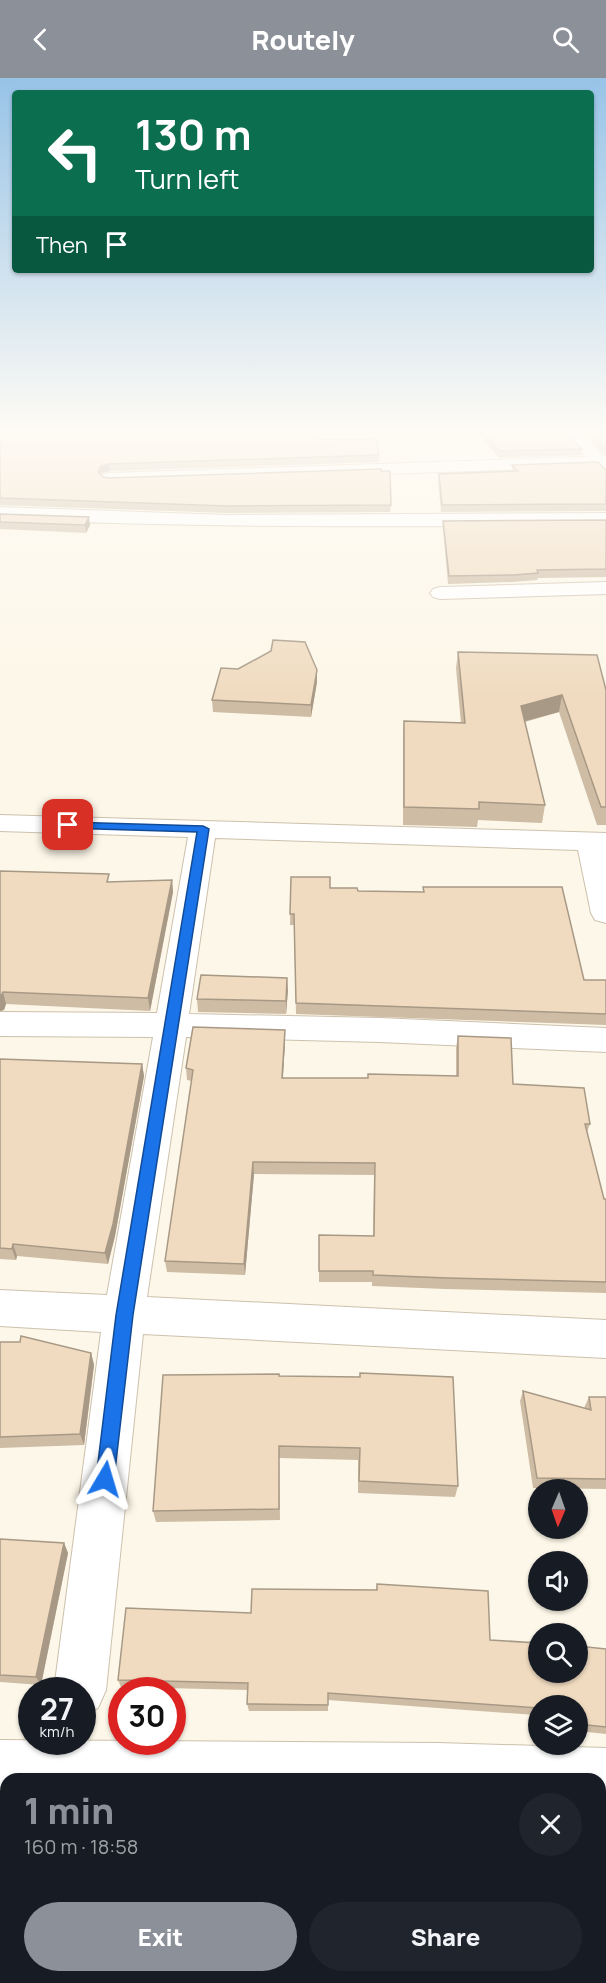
<!DOCTYPE html>
<html lang="en">
<head>
<meta charset="utf-8">
<style>
  body { margin:0; font-family:Manrope,sans-serif; background:#20242c; color:#f1f3f6; height:100vh; display:flex; flex-direction:column; font-size:22px; white-space:nowrap }
  * { box-sizing:border-box; margin:0 }
  p { font-size:20px; color:#9ea1a6 }
  .icon { flex:none; width:33px; height:33px; fill:none; stroke:currentColor; stroke-width:2; stroke-linecap:round; stroke-linejoin:round }
  .map { position:relative; flex:1; overflow:hidden }
  .drawer { position:absolute; left:0px; top:1695px; width:606px; height:210px; display:flex; flex-direction:column; background:#171b24; border-radius:18px 18px 0 0; box-shadow:0 2px 4px #0004 }
  .drawer>* { flex:none }
  .banner { position:absolute; left:12px; top:12px; width:582px; height:183px; border-radius:6px; box-shadow:0 2px 4px #0004; background:#0b6e4f; color:#fff; overflow:hidden }
  .needle { width:39px; rotate:182deg }
  .tools { position:absolute; left:528px; top:1401px; display:grid; gap:12px }
  .tools a { display:grid; place-items:center; width:60px; height:60px; border-radius:50%; background:#171b24; box-shadow:0 2px 4px #0004; font-size:30px }
  .speed { position:absolute; left:18px; top:1599px; display:flex; gap:12px; font-size:30px; font-weight:700; text-align:center }
  .speed>* { display:grid; place-content:center; width:78px; height:78px; border-radius:50%; background:#171b24; box-shadow:0 2px 4px #0004; line-height:1 }
  .speed small { font-size:15px; font-weight:400 }
  .speed .limit { border:9px solid #d22; background:#fff; color:#111 }
  .pin { position:absolute; display:grid; place-items:center; width:51px; height:51px; color:#fff; margin:-26px; border-radius:12px; box-shadow:0 3px 9px #0006 }
  .me { position:absolute; width:66px; margin:-33px; rotate:7deg; stroke-linejoin:round; filter:drop-shadow(0 0 4px #0008) }
  .turn { display:flex; align-items:center; gap:21px; height:126px; padding:0 24px; font-size:27px }
  .turn .icon { width:78px; height:78px; stroke-width:2.5 }
  .turn b { display:block; font-size:42px; line-height:51px }
  .then { display:flex; align-items:center; height:57px; padding:0 24px; background:#0003; gap:12px; font-size:22px }
  .round { display:grid; place-items:center; flex:none; width:63px; height:63px; border-radius:32px; background:#20242c }
  .head { display:flex; align-items:center; justify-content:space-between; height:102px; padding:0 24px }
  h1 { font-size:36px; font-weight:800; line-height:45px; color:#8c9099 }
  .primary-button { display:flex; gap:12px; margin-top:auto; padding:12px 24px }
  .primary-button a { flex:1; height:69px; border-radius:36px; background:#8c9099; color:#fff; font-size:24px; font-weight:800; line-height:69px; text-align:center }
  .primary-button a+a { background:#20242c; color:#f1f3f6 }
  header { display:flex; justify-content:space-between; align-items:center; height:78px; padding:0 24px; background:#8c9099; color:#fff; font-size:27px; font-weight:800 }
  .map>svg:first-child { display:block }
  .lines { fill:none; stroke-linecap:round; stroke-linejoin:round }
  .minor-casing { stroke:#cdc1ae; stroke-width:2 }
  .minor { fill:#fff; fill-rule:evenodd }
  .wall { fill:#cebca5 }
  .shaded-wall { fill:#a89986 }
  .building { fill:#f0dbc0; stroke:#a89986; stroke-width:1.5 }
  .route { fill:#1a73e8; stroke:#114b97; stroke-width:1.5 }
</style>
</head>
<body>
<header><svg class="icon" aria-label="back" viewBox="0 0 24 24"><path d="M15 5l-7 7 7 7"/></svg>Routely<svg class="icon" aria-label="search" viewBox="0 0 24 24"><circle cx="10" cy="10" r="6"/><path d="M15 15l6 6"/></svg></header>
<div class="map">
<svg width="606" height="1905" viewBox="0 0 606 1905">
  <rect width="100%" height="100%" fill="#fcf7e8"/>
  <g class="lines">
    <defs>
      <g id="minor">
        <path d="M0,352H165L157,357L0,361Z"/>
        <path d="M558,352H576L606,379V393L597,389L110,405L104,404L101,400L104,396L110,395L586,379Z"/>
        <path d="M0,429L227,437L606,435V447C404,449 202,450 0,441Z"/>
        <path d="M606,504V516L440,521L433,519L430,515L433,511L440,509Z"/>
        <path d="M0,737L606,755V845L595,842L591,835L578,772L215,760L189,936L379,940L606,950V974L379,964L186,959L147,1219L606,1242V1280L143,1256L106,1612L98,1630L82,1637V1612H54L101,1254L0,1248V1212L107,1217L153,959L0,958V934L157,935L188,759L0,753Z"/>
        <path d="M0,1662L438,1665L606,1670V1724H600V1701H6V1716H0Z"/>
      </g>
    </defs>
    <use href="#minor" class="minor-casing"/>
    <use href="#minor" class="minor"/>
  </g>
  <g class="wall">
    <path d="M475,352H563L582,371L581,377L499,380Z"/>
    <path d="M580,352H606V378Z"/>
    <path d="M0,357L314,361L379,377V384L110,393L102,395L101,397L103,399L391,427L390,434L227,435L0,427Z"/>
    <path d="M512,387L606,392V433L441,434L438,403L439,396L512,393Z"/>
    <path d="M0,436L90,447L86,455L0,451Z"/>
    <path d="M606,442V499L538,500L537,502L513,504L448,506L443,450V443Z"/>
    <path d="M458,574L606,612V747H597L559,634L525,644L545,727L542,745L478,742L477,749L403,747V660L404,643L461,645L456,590Z"/>
    <path d="M317,604L311,639L213,634L212,622Z"/>
    <path d="M0,793L110,804L172,802L173,814L150,933L6,926L4,932L0,933Z"/>
    <path d="M291,799L330,810L358,813L423,814V809L584,902H606V947L296,936L294,847H290Z"/>
    <path d="M288,912L286,936L198,934L197,921Z"/>
    <path d="M458,958L513,1006L590,1046L587,1054L604,1121H606V1215L445,1211L372,1208V1204H319V1157L373,1158L374,1097L254,1096L245,1197L167,1194L165,1183L192,1003L187,1002L186,990L285,964L283,1000H367L456,998V970Z"/>
    <path d="M0,981L142,986L144,998L115,1158L108,1186L17,1178L16,1182L0,1181Z"/>
    <path d="M0,1264L91,1275L94,1287L84,1367L0,1370Z"/>
    <path d="M279,1298L458,1408L455,1419L358,1415V1382L279,1380L280,1442L156,1444L153,1433Z"/>
    <path d="M523,1313L584,1330L589,1319H606V1411L533,1410L520,1323Z"/>
    <path d="M0,1461L64,1465L68,1475L41,1607L0,1604Z"/>
    <path d="M377,1506L490,1562L606,1571V1656L578,1653V1628H538V1650L537,1649L536,1637L328,1622V1633H249L247,1626L248,1612L121,1609L118,1602L251,1535L376,1512Z"/>
  </g>
  <g class="shaded-wall">
    <path d="M109,386L110,393L102,395L99,401L98,394L101,388Z"/>
    <path d="M89,439L90,447L86,455L85,447Z"/>
    <path d="M317,592V604L311,639V627Z"/>
    <path d="M562,617L559,634L518,645L521,628Z"/>
    <path d="M172,802L173,814L150,933L148,920Z"/>
    <path d="M287,900L288,912L286,936V923Z"/>
    <path d="M3,914L6,926L4,932L0,933V920Z"/>
    <path d="M285,952V964L282,1012V1000Z"/>
    <path d="M142,986L144,998L115,1158L108,1186L105,1175Z"/>
    <path d="M253,1084L254,1096L245,1197L244,1186Z"/>
    <path d="M13,1166L17,1178L16,1182L12,1171Z"/>
    <path d="M91,1275L94,1287L84,1367L80,1356Z"/>
    <path d="M64,1465L68,1475L41,1607L36,1599Z"/>
  </g>
  <g class="building">
    <path d="M157,352H312L314,361L377,362L379,377L109,386L101,388L98,394L103,399L109,400L381,391V393H390L391,427L227,428L0,420V357Z"/>
    <path d="M481,352H563L582,371L500,373Z"/>
    <path d="M587,352H606V370Z"/>
    <path d="M598,384L606,392V426L442,427L439,396L518,393L512,387Z"/>
    <path d="M0,436L89,439L85,447L0,444Z"/>
    <path d="M606,442V491L537,492L538,495L514,497L449,498L443,443Z"/>
    <path d="M273,562L305,564L317,592L311,627L212,622L221,590L238,591L271,573Z"/>
    <path d="M458,574L597,577L606,612V729H601L562,617L521,628L545,727L479,724V731L404,729V643L465,645Z"/>
    <path d="M0,793L109,796L107,804L172,802L148,920L3,914L0,920Z"/>
    <path d="M291,799H330V810H357L358,813L424,814L423,809H562L584,902H606V936L296,925L294,836H290Z"/>
    <path d="M201,897L287,900L286,923L197,921Z"/>
    <path d="M193,949L285,952L282,1000H368V996L458,998V958L511,960L513,1006L584,1010L590,1046H585L604,1121H606V1204L447,1200L373,1197V1193H319V1157L374,1158L375,1085L253,1084L244,1186L165,1183L193,992L186,990Z"/>
    <path d="M0,981L142,986L113,1146L105,1175L13,1166L12,1171L0,1170Z"/>
    <path d="M21,1258L91,1275L80,1356L0,1359V1264H20Z"/>
    <path d="M360,1295L453,1299L458,1408L359,1403L360,1370L279,1368V1431L153,1433L163,1297L279,1296V1298L360,1299Z"/>
    <path d="M523,1313L591,1332L589,1319H606V1401L537,1400Z"/>
    <path d="M0,1461L64,1465L36,1599L0,1597Z"/>
    <path d="M377,1506L488,1513L490,1562L538,1565V1594H578V1568L606,1571V1649L578,1646V1628H538V1630L328,1615V1627L247,1626L248,1605L118,1602L126,1530L251,1535L252,1511L377,1512Z"/>
  </g>
  <linearGradient id="sky" x2="0" y2="1"><stop stop-color="#97c3e7"/><stop offset="0.57" stop-color="#fefbf5"/><stop offset="1" stop-color="#fefbf5" stop-opacity="0"/></linearGradient>
  <rect width="606" height="619" fill="url(#sky)"/>
  <path class="route" d="M68,744L203,748L209,751L133,1237L114,1401L112,1408L105,1411L98,1408L96,1401L116,1237L197,754L64,750V745Z"/>
</svg>
<div class="tools">
<a><svg class="needle" viewBox="-14 -14 28 28"><path d="M0-13l5 13h-10z" fill="#e53935"/><path d="M0 13l5-13h-10z" fill="#9ea1a6"/></svg></a>
<a><svg class="icon" aria-label="sound" viewBox="0 0 24 24"><path d="M4 9h4l5-4v14l-5-4H4zM17 9q2 3 0 6"/></svg></a>
<a><svg class="icon" aria-label="search" viewBox="0 0 24 24"><circle cx="10" cy="10" r="6"/><path d="M15 15l6 6"/></svg></a>
<a><svg class="icon" aria-label="layers" viewBox="0 0 24 24"><path d="M12 4l9 5-9 5-9-5zM3 14l9 5 9-5"/></svg></a>
</div>
<div class="speed"><div>27<small>km/h</small></div><div class="limit">30</div></div>
<div class="pin" style="left:68px;top:747px;background:#d93025"><svg class="icon" aria-label="arrive" viewBox="0 0 24 24"><path d="M6 21V4h12l-3 4 3 4H6"/></svg></div>
<svg class="me" style="left:105px;top:1401px" viewBox="-20 -20 40 40"><path d="M0-17L14 15 0 8-14 15z" fill="#1a73e8" stroke="#fff" stroke-width="4"/></svg>
<div class="banner">
<div class="turn"><svg class="icon" aria-label="left" viewBox="0 0 24 24"><path d="M17 20v-9H6M10 6l-5 5 5 5"/></svg><div><b>130 m</b>Turn left</div></div>
<div class="then">Then<svg class="icon" aria-label="arrive" viewBox="0 0 24 24"><path d="M6 21V4h12l-3 4 3 4H6"/></svg></div>
</div>
<section class="drawer">
<div class="head"><div><h1>1 min</h1><p>160 m · 18:58</p></div><a class="round"><svg class="icon" aria-label="close" viewBox="0 0 24 24"><path d="M6 6l12 12M18 6L6 18"/></svg></a></div>
<div class="primary-button"><a>Exit</a><a>Share</a></div>
</section>
</div>
</body>
</html>
